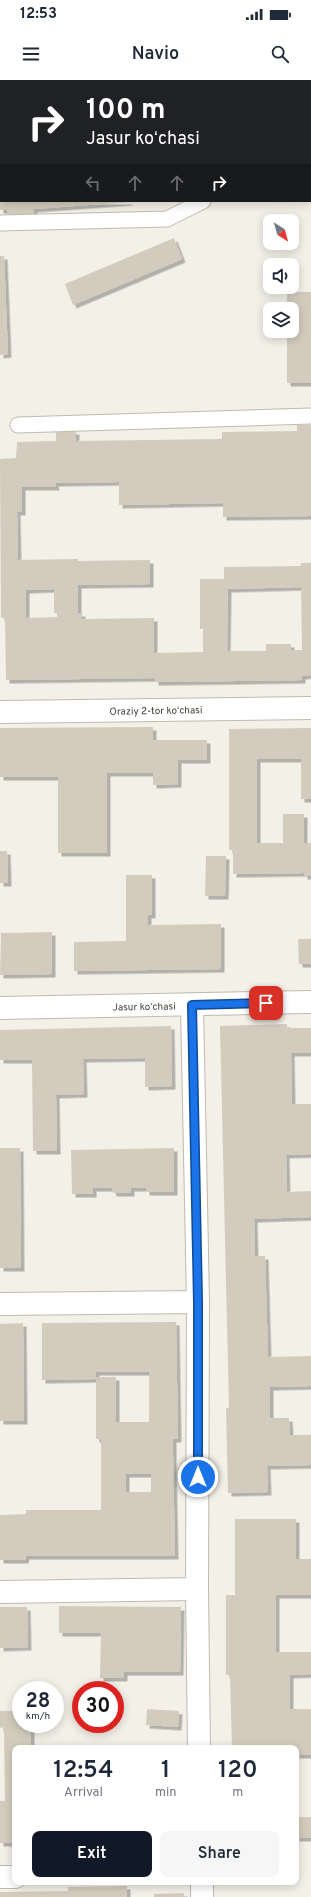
<!DOCTYPE html>
<html lang="en">
<head>
<meta charset="utf-8">
<style>
  body { margin:0; font-family:Overpass,sans-serif; background:#f6f6f7; color:#1f2937; height:100vh; display:flex; flex-direction:column; font-size:15px; white-space:nowrap }
  * { box-sizing:border-box; margin:0 }
  p { font-size:13px; color:#747a83 }
  .icon { flex:none; width:22px; height:22px; fill:none; stroke:currentColor; stroke-width:2; stroke-linecap:round; stroke-linejoin:round }
  .map { position:relative; flex:1; overflow:hidden }
  .panel { position:absolute; left:12px; top:1665px; width:287px; height:140px; display:flex; flex-direction:column; background:#fff; border-radius:8px; box-shadow:0 2px 10px #0003 }
  .panel>* { flex:none }
  .guide { position:absolute; left:0px; top:0px; width:311px; height:122px; box-shadow:0 2px 10px #0003; background:#202124; color:#fff; overflow:hidden }
  .needle { width:26px; rotate:143deg }
  .controls { position:absolute; left:263px; top:134px; display:grid; gap:8px }
  .controls a { display:grid; place-items:center; width:36px; height:36px; border-radius:8px; background:#fff; box-shadow:0 2px 10px #0003; font-size:20px }
  .speed { position:absolute; left:12px; top:1601px; display:flex; gap:8px; font-size:20px; font-weight:700; text-align:center }
  .speed>* { display:grid; place-content:center; width:52px; height:52px; border-radius:50%; background:#fff; box-shadow:0 2px 10px #0003; line-height:1 }
  .speed small { font-size:10px; font-weight:400 }
  .speed .limit { border:6px solid #d22; background:#fff; color:#111 }
  .pin { position:absolute; display:grid; place-items:center; width:34px; height:34px; color:#fff; margin:-17px; border-radius:8px; box-shadow:0 2px 6px #0006 }
  .me { position:absolute; width:44px; margin:-22px; rotate:0deg; stroke-linejoin:round; filter:drop-shadow(0 0 3px #0008) }
  .turn { display:flex; align-items:center; gap:14px; height:84px; padding:0 20px; font-size:18px }
  .turn .icon { width:52px; height:52px; stroke-width:2.5 }
  .turn b { display:block; font-size:28px; line-height:34px }
  .lanes { display:flex; align-items:center; height:38px; padding:0 20px; background:#0003; justify-content:center; gap:20px; direction:ltr }
  .lanes .off { opacity:.35 }
  .eta { display:flex; justify-content:space-evenly; align-items:center; height:68px; text-align:center }
  .eta b { font-size:24px; font-weight:600; line-height:28px }
  .primary-button { display:flex; gap:8px; margin-top:auto; padding:8px 20px }
  .primary-button a { flex:1; height:46px; border-radius:8px; background:#111827; color:#fff; font-size:16px; font-weight:600; line-height:46px; text-align:center }
  .primary-button a+a { background:#f6f6f7; color:#1f2937 }
  .status { display:flex; justify-content:space-between; align-items:center; height:28px; padding:0 20px; background:#fff; direction:ltr }
  .status svg { height:11px; fill:currentColor }
  header { display:flex; justify-content:space-between; align-items:center; height:52px; padding:0 20px; background:#fff; font-size:18px; font-weight:600 }
  .map>svg:first-child { display:block }
  .building { fill:#d3ccbe; fill-rule:evenodd; filter:url(#shadow) }
  .lines { fill:none; stroke-linecap:round; stroke-linejoin:round }
  .service-casing { stroke:#c0baae; stroke-width:17 }
  .minor-casing { stroke:#c0baae; stroke-width:24 }
  .trunk-casing { stroke:#d1a143; stroke-width:24 }
  .service { stroke:#fff; stroke-width:15 }
  .minor { stroke:#fff; stroke-width:22 }
  .trunk { stroke:#f5d688; stroke-width:22 }
  .route-casing { stroke:#114b97; stroke-width:10 }
  .route { stroke:#1a73e8; stroke-width:7 }
  .labels { text-anchor:middle; stroke-width:3; stroke-linejoin:round; paint-order:stroke }
  .street-label { font-size:10px; fill:#454037; stroke:#fff }
</style>
</head>
<body>
<div class="status"><b>12:53</b><svg viewBox="0 0 49 12"><path d="M0 12V9h3v3zM5 12V6h3v6zM10 12V3h3v9zM15 12V0h3v12zM26 1h20v11H26zM47 4h2v5h-2z"/></svg></div>
<header><svg class="icon" aria-label="menu" viewBox="0 0 24 24"><path d="M4 6h16M4 12h16M4 18h16"/></svg>Navio<svg class="icon" aria-label="search" viewBox="0 0 24 24"><circle cx="10" cy="10" r="6"/><path d="M15 15l6 6"/></svg></header>
<div class="map">
<svg width="311" height="1817" viewBox="0 0 311 1817">
  <defs>
    <filter id="shadow"><feDropShadow dx="3.5" dy="3.5" stdDeviation="0" flood-color="#0004"/></filter>
  </defs>
  <rect width="100%" height="100%" fill="#f3f0e8"/>
  <g class="building">
    <path d="M0,121H129V122L34,129V136L7,138V130H0Z"/>
    <path d="M174,158L182,179L73,225L65,204Z"/>
    <path d="M0,176H4L8,274L0,275Z"/>
    <path d="M287,212H311V303H287V251H292V229H287Z"/>
    <path d="M297,345H311V436L223,437V423L119,425V402L55,403L56,407H22V432H17L18,480L78,479V481L150,480V504L78,505V533H82V539L154,538V573L203,572V549H200V499H224V487L301,486V483H311V595L302,596V600L155,602V598L6,600L5,538H1L0,379L16,378L17,362L56,361V351H76V361L222,359V352L297,351ZM301,507L302,570H291V564H266V571H227L228,509ZM54,509V533H57V537L26,538V510Z"/>
    <path d="M153,647V660H207V680H178V704L153,705V693H107V773H58V697H0V648Z"/>
    <path d="M311,648V719H301V679H257V763H283V734H304V763H311V796H304V793L233,794V770H229V649Z"/>
    <path d="M0,771H7L8,803H0Z"/>
    <path d="M206,776H226L225,816H205Z"/>
    <path d="M126,795H152V835H148V845L221,844V889L74,891V862L126,861Z"/>
    <path d="M52,852V894L0,895L1,853Z"/>
    <path d="M298,859H311V884H299Z"/>
    <path d="M287,944V948H311V973H291L292,1024H311V1074L286,1075L287,1112L311,1111V1137L254,1139L255,1176H265L268,1277L311,1276V1306L270,1307V1338H289L290,1355H311V1385L267,1386L268,1412L228,1413L226,1328H229L220,946Z"/>
    <path d="M171,946L172,1006L145,1007V978L83,979L84,1014L56,1015L57,1071H33L32,980H0V950Z"/>
    <path d="M0,1068H20L21,1188H0Z"/>
    <path d="M174,1068V1112H146V1108H131V1113H113L112,1108H93V1114H72L71,1070Z"/>
    <path d="M176,1242L178,1359H173V1375L175,1476H26L25,1480H0V1435L26,1434V1430H101V1359H96V1299L42,1300V1243ZM96,1292H149V1342H116V1297H96ZM126,1394H151V1412H126Z"/>
    <path d="M23,1243L24,1341H0V1244Z"/>
    <path d="M235,1439H296V1479H311V1515H276V1572H311V1594L290,1595V1629H311V1675H296V1668H232L230,1595H226V1515H235Z"/>
    <path d="M59,1526L181,1527L180,1592H124V1598H100L101,1553H59Z"/>
    <path d="M0,1527H27L28,1567L0,1568Z"/>
    <path d="M147,1629L179,1631L178,1647L146,1645Z"/>
    <path d="M0,1631H21V1644H31V1668H15V1763H0V1721H5L4,1647L0,1648Z"/>
    <rect x="296" y="1737" width="15" height="21"/>
    <path d="M127,1806V1817H0V1812L68,1811V1807Z"/>
    <path d="M184,1813V1817H154V1814Z"/>
  </g>
  <g class="lines">
    <defs>
      <g id="service">
        <path d="M310,58L311,56"/>
        <path d="M0,143L167,139L203,121"/>
        <path d="M18,345L311,336"/>
      </g>
      <g id="minor">
        <path d="M0,632L311,628"/>
        <path d="M192,925L198,1222L197,1509L199,1668"/>
        <path d="M0,928L311,922"/>
        <path d="M0,1224L198,1222"/>
        <path d="M0,1512L197,1509"/>
        <path d="M0,1797H15"/>
        <path d="M202,1802V1817"/>
      </g>
      <g id="trunk">
        <path d="M310,8H311"/>
        <path d="M0,14H1"/>
      </g>
    </defs>
    <use href="#service" class="service-casing"/>
    <use href="#minor" class="minor-casing"/>
    <use href="#trunk" class="trunk-casing"/>
    <use href="#service" class="service"/>
    <use href="#minor" class="minor"/>
    <use href="#trunk" class="trunk"/>
  </g>
  <g class="lines">
    <defs>
      <path id="route" d="M198,1397V1222L192,925L266,923"/>
    </defs>
    <use href="#route" class="route-casing"/>
    <use href="#route" class="route"/>
  </g>
  <g class="labels">
    <g class="street-label">
      <text transform="translate(156 630) rotate(-1)" y="4">Oraziy 2-tor koʻchasi</text>
      <text transform="translate(144 926) rotate(-1)" y="4">Jasur koʻchasi</text>
    </g>
  </g>
</svg>
<div class="controls">
<a><svg class="needle" viewBox="-14 -14 28 28"><path d="M0-13l5 13h-10z" fill="#e53935"/><path d="M0 13l5-13h-10z" fill="#747a83"/></svg></a>
<a><svg class="icon" aria-label="sound" viewBox="0 0 24 24"><path d="M4 9h4l5-4v14l-5-4H4zM17 9q2 3 0 6"/></svg></a>
<a><svg class="icon" aria-label="layers" viewBox="0 0 24 24"><path d="M12 4l9 5-9 5-9-5zM3 14l9 5 9-5"/></svg></a>
</div>
<div class="speed"><div>28<small>km/h</small></div><div class="limit">30</div></div>
<div class="pin" style="left:266px;top:923px;background:#d93025"><svg class="icon" aria-label="arrive" viewBox="0 0 24 24"><path d="M6 21V4h12l-3 4 3 4H6"/></svg></div>
<svg class="me" style="left:198px;top:1397px" viewBox="-20 -20 40 40"><circle r="17" fill="#1a73e8" stroke="#fff" stroke-width="3"/><path d="M0-11L8 9 0 5-8 9z" fill="#fff"/></svg>
<div class="guide">
<div class="turn"><svg class="icon" aria-label="right" viewBox="0 0 24 24"><path d="M7 20v-9h11M14 6l5 5-5 5"/></svg><div><b>100 m</b>Jasur koʻchasi</div></div>
<div class="lanes"><svg class="icon off" aria-label="left" viewBox="0 0 24 24"><path d="M17 20v-9H6M10 6l-5 5 5 5"/></svg><svg class="icon off" aria-label="ahead" viewBox="0 0 24 24"><path d="M12 20V5M6 11l6-6 6 6"/></svg><svg class="icon off" aria-label="ahead" viewBox="0 0 24 24"><path d="M12 20V5M6 11l6-6 6 6"/></svg><svg class="icon" aria-label="right" viewBox="0 0 24 24"><path d="M7 20v-9h11M14 6l5 5-5 5"/></svg></div>
</div>
<section class="panel">
<div class="eta">
<div><b>12:54</b><p>Arrival</p></div>
<div><b>1</b><p>min</p></div>
<div><b>120</b><p>m</p></div>
</div>
<div class="primary-button"><a>Exit</a><a>Share</a></div>
</section>
</div>
</body>
</html>
